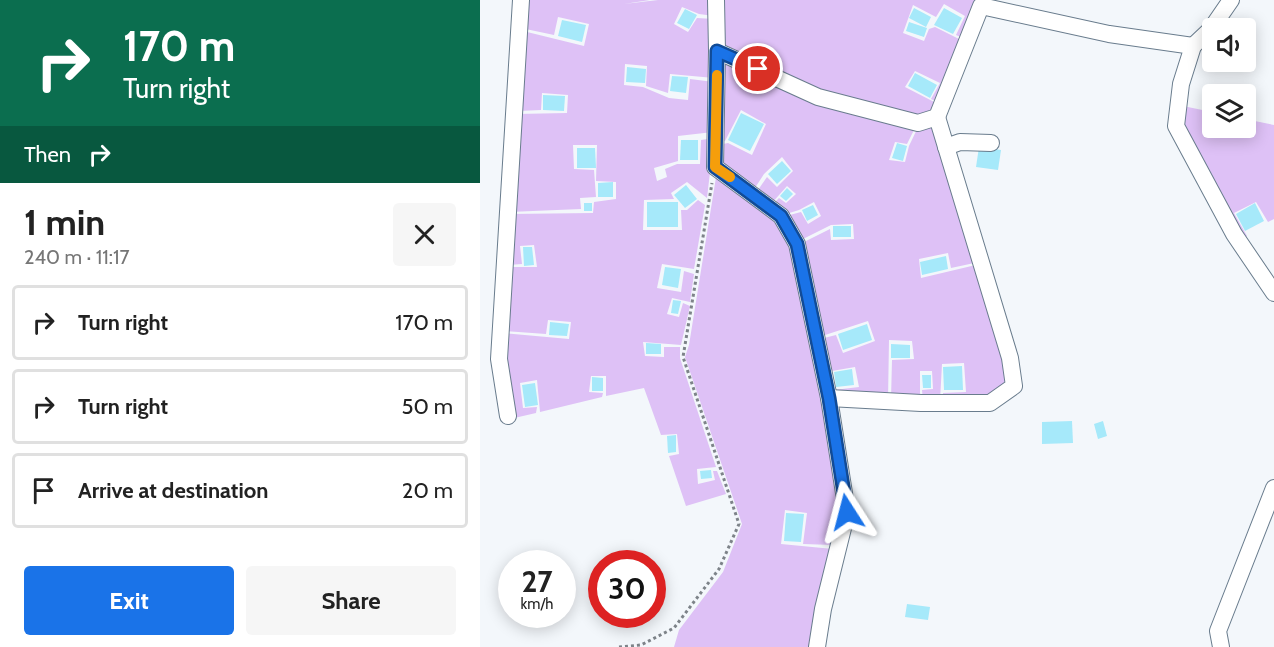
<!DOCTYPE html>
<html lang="en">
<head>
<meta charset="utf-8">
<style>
  body { margin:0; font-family:Cabin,sans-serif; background:#f6f6f6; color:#222; height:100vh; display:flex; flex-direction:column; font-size:22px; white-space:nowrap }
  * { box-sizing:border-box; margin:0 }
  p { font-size:20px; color:#767676 }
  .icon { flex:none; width:33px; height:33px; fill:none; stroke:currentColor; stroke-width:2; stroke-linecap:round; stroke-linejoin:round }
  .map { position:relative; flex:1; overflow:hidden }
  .details { display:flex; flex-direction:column; background:#fff; width:480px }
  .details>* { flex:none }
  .guide { background:#0b6e4f; color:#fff; overflow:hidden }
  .fabs { position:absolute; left:722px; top:18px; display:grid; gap:12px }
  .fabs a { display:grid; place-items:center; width:54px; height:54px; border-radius:6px; background:#fff; box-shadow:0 3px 15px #0003; font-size:30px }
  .speed { position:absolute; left:18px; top:550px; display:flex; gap:12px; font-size:30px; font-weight:700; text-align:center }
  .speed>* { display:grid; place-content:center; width:78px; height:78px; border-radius:50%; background:#fff; box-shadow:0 3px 15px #0003; line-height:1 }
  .speed small { font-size:15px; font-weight:400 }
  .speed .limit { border:9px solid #d22; background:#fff; color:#111 }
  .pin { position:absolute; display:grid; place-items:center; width:51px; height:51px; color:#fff; margin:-26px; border:3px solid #fff; border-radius:50%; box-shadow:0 2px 6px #0007 }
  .me { position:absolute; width:66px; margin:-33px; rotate:351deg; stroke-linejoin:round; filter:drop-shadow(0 0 4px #0008) }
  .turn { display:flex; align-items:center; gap:21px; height:126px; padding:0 24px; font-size:27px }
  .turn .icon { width:78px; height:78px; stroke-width:2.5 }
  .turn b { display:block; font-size:42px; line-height:51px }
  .then { display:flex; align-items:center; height:57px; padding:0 24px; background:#0003; gap:12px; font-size:22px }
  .round { display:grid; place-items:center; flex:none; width:63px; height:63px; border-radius:6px; background:#f6f6f6 }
  .headline { display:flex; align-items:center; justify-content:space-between; height:102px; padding:0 24px }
  h1 { font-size:36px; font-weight:700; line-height:45px }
  .cta { display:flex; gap:12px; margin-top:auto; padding:12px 24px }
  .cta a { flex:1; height:69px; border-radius:6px; background:#1a73e8; color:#fff; font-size:24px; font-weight:700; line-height:69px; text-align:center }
  .cta a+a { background:#f6f6f6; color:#222 }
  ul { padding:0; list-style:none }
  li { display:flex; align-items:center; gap:18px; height:75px; margin:0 12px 9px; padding:0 12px; border:3px solid #e0e0e0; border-radius:6px }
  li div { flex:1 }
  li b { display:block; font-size:22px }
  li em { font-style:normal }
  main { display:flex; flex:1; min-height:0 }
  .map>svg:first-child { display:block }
  .green { fill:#dec1f6 }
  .building { fill:#a6e9fa }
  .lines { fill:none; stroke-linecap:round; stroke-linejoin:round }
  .street-casing { stroke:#697c8d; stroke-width:18 }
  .path { stroke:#7d8389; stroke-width:3; stroke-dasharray:3 3; stroke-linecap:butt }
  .street { stroke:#fff; stroke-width:16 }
  .route-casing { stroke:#114b97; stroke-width:15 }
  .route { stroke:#1a73e8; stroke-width:10 }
  .slow { stroke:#f59e0b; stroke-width:10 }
</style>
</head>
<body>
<main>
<section class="details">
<div class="guide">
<div class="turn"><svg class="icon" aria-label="right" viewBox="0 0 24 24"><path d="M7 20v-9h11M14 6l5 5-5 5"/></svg><div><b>170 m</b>Turn right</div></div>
<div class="then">Then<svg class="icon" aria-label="right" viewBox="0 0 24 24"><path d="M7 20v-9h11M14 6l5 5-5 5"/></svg></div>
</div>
<div class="headline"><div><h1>1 min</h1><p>240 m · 11:17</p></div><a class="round"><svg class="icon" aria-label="close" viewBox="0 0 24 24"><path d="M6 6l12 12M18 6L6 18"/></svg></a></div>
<ul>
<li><svg class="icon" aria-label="right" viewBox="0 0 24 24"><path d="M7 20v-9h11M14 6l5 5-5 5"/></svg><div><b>Turn right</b></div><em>170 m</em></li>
<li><svg class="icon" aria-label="right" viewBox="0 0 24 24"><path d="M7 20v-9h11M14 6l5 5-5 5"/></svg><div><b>Turn right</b></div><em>50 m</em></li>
<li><svg class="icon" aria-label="arrive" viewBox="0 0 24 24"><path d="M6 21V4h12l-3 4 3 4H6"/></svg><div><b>Arrive at destination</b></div><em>20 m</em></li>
</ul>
<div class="cta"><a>Exit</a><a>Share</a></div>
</section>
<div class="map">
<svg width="794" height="647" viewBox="0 0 794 647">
  <rect width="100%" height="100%" fill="#f3f7fb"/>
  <g class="green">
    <path d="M46,0H170L144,4L178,0H234V16L219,14L202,7L194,24L208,32L217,18L234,19V78L190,74L188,93L166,86L167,66L145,64L144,85L163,87L189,98L208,100L210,79L234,82L233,132L198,136V161L174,168L177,181L187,177L185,169L197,164H220L221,140L234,138L227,198L207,182L191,193L194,199L164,200L163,230H202L201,210H207L218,200L225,205L214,269L182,264L177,288L201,292L204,271L214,274L210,302L192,298L187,314L199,317L203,303L210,306L201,345L163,342L165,356L184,357V347H200V358L236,467L217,469L218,484L235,480L233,471H237L246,494L206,506L189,456L199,454L197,434L181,435L164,388L126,396V376H111L109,392L123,393L122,397L60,412L57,380L40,383L43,408L57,407L56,413L30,419L23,333L89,339L91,322L68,320L66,334L24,331L27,267H57L54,245L40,246L42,264L27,265L29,214L113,213L114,202L136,199V182L116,181L117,145H93L94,169L114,170L116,197L100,198L101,209L29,212L37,114L87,113L88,95L62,93L61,110L38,111L43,31L104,46L109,24L78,17L74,35L41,28Z"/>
    <path d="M239,0H502L483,38L476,35L485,16L464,4L456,17L433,5L423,33L444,41L449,29L455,27L483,41L460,103L451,99L460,83L435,71L425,87L460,105L437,121L389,110L240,49Z"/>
    <path d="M239,54L436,126L427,144L415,142L409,160L425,162L429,146L439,125L456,119L499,262L471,268L468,253L439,259L441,278L500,264L531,384L508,401H463V393L486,392L484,363L462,364L460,401L443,400L442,390L453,389L452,371H440V401L411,399L412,360L434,359L432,341L409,340L408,400L350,396L346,375L353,373L354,390L379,387L375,367L346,372L340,339L356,335L363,353L395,341L388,321L339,337L322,243L350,229L351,240L374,239L373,224L351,225L321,240L306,216L321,212L328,224L341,216L334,202L319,210L306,214L293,204L299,198L306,203L316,194L307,186L292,203L276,193L287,177L297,187L313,171L302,157L284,174L273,191L238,166V145L248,143L272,155L286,124L261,110L245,141H238Z"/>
    <path d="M703,106L732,112V128H765V119L794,125V219L788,222L776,202L754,213L767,236L761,241L699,127Z"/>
    <path d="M237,171L300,218L314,244L365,512L353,545L323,544L327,513L305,510L301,544L353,549L334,647H194L199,630L243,572L262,524L205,357L209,345Z"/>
  </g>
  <g class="building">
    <path d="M434,8L451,17L446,27L429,18Z"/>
    <path d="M464,8L482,18L473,34L454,25Z"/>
    <path d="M205,9L217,15L209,29L197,23Z"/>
    <path d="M82,20L106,25L102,42L78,36Z"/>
    <path d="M429,22L447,28L444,37L426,31Z"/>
    <path d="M147,67L166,69L165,83L146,82Z"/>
    <path d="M435,73L457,85L450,98L428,86Z"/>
    <path d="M192,76L208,77L206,93L190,91Z"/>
    <path d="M63,95L85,96L84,111L63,110Z"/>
    <path d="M261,113L284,124L270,151L248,140Z"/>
    <path d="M201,140H218V160H200Z"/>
    <path d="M417,143L427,146L423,161L412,158Z"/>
    <path d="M499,147L521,150L518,170L496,167Z"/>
    <path d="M97,148H115L116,168H97Z"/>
    <path d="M302,161L311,171L297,184L288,174Z"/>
    <path d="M133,182V197H118V183Z"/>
    <path d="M206,185L217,199L205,208L194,195Z"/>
    <path d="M307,188L313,194L306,201L300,196Z"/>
    <rect x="167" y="202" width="31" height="25"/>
    <rect x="104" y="203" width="8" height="8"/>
    <path d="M775,203L784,221L765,231L756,214Z"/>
    <path d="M333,205L338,215L327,221L322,210Z"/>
    <rect x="353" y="226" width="18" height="11"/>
    <path d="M43,247H52L54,265L44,266Z"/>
    <path d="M466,256L468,269L442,275L440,262Z"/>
    <path d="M185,267L201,269L198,288L182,285Z"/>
    <path d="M193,300L201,301L198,314L191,313Z"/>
    <path d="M70,322L89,324L87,336L69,335Z"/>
    <path d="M387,324L392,340L363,350L358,334Z"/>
    <path d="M166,343L181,344V354H166Z"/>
    <path d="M411,344L430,345V358H411Z"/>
    <path d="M482,366L483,390H464L463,367Z"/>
    <path d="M372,369L374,385L356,387L354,372Z"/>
    <path d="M442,375H451V388H443Z"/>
    <path d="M112,377L123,378V391H112Z"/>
    <path d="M55,383L58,405L45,407L42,385Z"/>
    <path d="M592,421L593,443L562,444V422Z"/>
    <path d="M623,421L627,436L618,439L614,424Z"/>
    <path d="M196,435V452L188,453L187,436Z"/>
    <path d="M231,470L232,478L221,479L220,471Z"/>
    <path d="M306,513L324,514L321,542L304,541Z"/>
    <path d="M427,604L450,607L448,620L425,617Z"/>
  </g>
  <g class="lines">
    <defs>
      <g id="street">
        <path d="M236,0L237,51L235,167L301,216L317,244L349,398L367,512L343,609L337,647"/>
        <path d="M751,0L731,29L713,46L701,84L696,126L754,234L794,293"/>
        <path d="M237,51L338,97L438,123L457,117L501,6L629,34L713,46"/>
        <path d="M466,147L480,142L511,143"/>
        <path d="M349,398L441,403H510L534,386L530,358L457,117"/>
        <path d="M28,416L19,359L41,0"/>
        <path d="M741,647L738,631L794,488"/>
      </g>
    </defs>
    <use href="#street" class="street-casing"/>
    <path class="path" d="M139,647L161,645L194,628L239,569L259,524L203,357L232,183"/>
    <use href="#street" class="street"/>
  </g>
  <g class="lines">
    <defs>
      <path id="route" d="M278,69L237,51L235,167L301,216L317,244L349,398L367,512"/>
    </defs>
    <use href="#route" class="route-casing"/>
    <use href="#route" class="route"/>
    <path class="slow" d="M237,75L235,167L250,177"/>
  </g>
</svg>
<div class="fabs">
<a><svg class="icon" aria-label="sound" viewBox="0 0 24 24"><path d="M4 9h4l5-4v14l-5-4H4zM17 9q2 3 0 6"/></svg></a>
<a><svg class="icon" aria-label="layers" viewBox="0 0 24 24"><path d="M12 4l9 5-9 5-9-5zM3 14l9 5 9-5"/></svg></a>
</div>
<div class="speed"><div>27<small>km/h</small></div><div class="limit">30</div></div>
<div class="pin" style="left:278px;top:69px;background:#d93025"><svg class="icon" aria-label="arrive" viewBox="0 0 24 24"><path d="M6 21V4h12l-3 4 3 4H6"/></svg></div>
<svg class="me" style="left:367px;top:512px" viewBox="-20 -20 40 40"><path d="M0-17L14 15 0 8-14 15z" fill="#1a73e8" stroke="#fff" stroke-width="4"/></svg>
</div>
</main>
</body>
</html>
